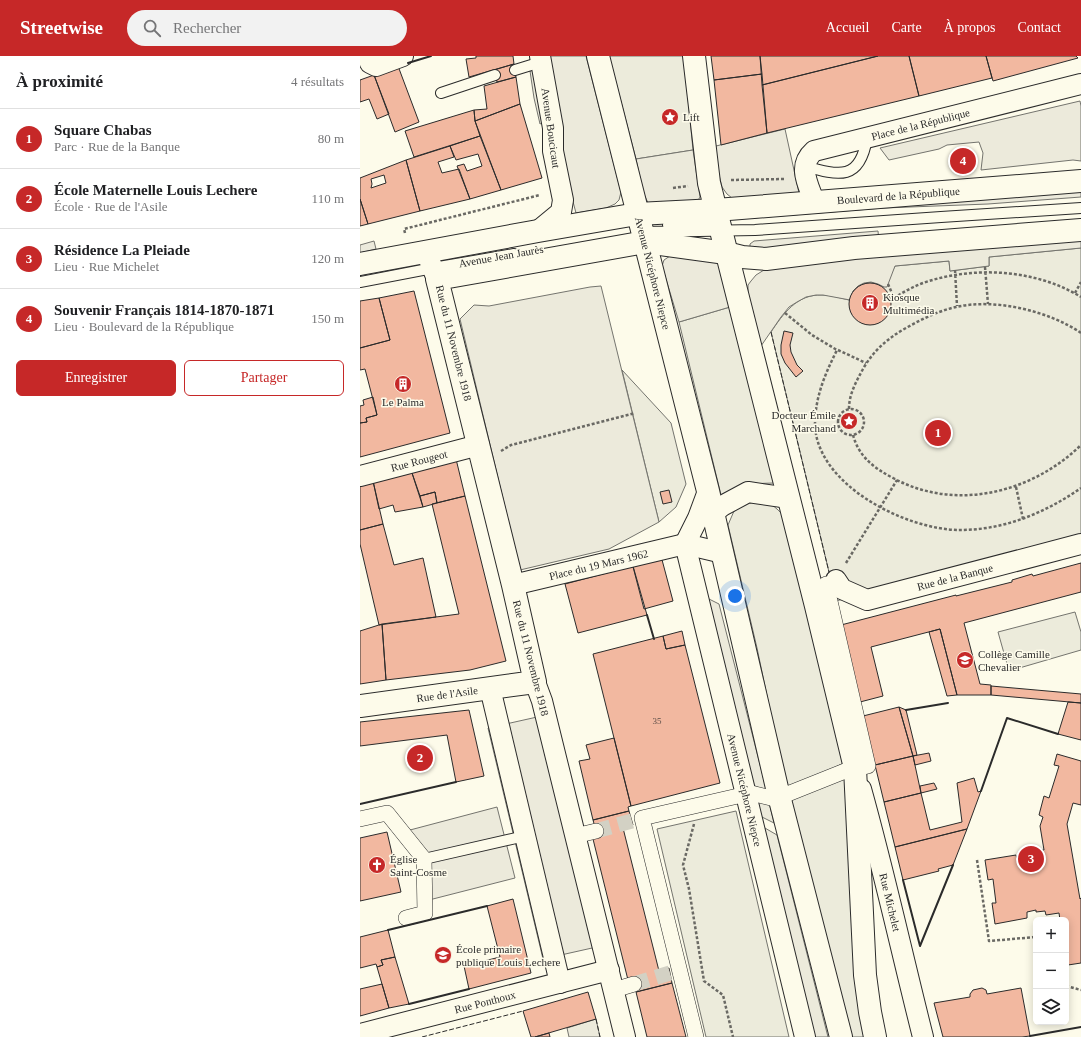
<!DOCTYPE html>
<html lang="fr">
<meta charset="utf-8">
<style>
body{margin:0;font-family:Georgia,serif;background:#f2f2f2;color:#202124}
.controls{position:absolute;right:12px;bottom:12px;display:grid;overflow:hidden;border-radius:6px;box-shadow:0 2px 10px #0003}
.controls button{width:36px;height:36px;display:grid;place-items:center;padding:0;border:0;border-bottom:1px solid #e0e0e0;background:#fff;color:#202124;font:20px sans-serif}
.you{position:absolute;left:375px;top:540px;width:14px;height:14px;margin:-10px;border:3px solid #fff;border-radius:50%;background:#1a73e8;box-shadow:0 0 0 6px #1a73e833}
.badge{display:grid;place-items:center;width:26px;height:26px;border-radius:50%;background:#c62828;color:#fff;font-size:13px;font-weight:700}
.pin{position:absolute;translate:-50% -50%;border:2px solid #fff;box-shadow:0 1px 4px #0006}
.list{margin:0;padding:0;list-style:none}
h2{display:flex;justify-content:space-between;align-items:center;height:52px;margin:0;padding:0 16px;font-size:17px}
h2 small{font-size:13px;font-weight:400;color:#757577}
.list li{display:grid;grid-template-columns:26px 1fr auto;gap:12px;align-items:center;box-sizing:border-box;height:60px;padding:0 16px;border-top:1px solid #e0e0e0}
.list b{display:block;font-size:15px;white-space:nowrap}
.list p{margin:0;font-size:13px;white-space:nowrap;color:#757577}
.list em{font-size:13px;font-style:normal;color:#757577}
.actions{display:flex;gap:8px;padding:12px 16px}
.actions a{flex:1;padding:9px 0;border:1px solid #c62828;border-radius:6px;text-align:center;font-size:14px;color:#c62828}
.actions .main{background:#c62828;color:#fff}
.icon{flex:none;width:22px;height:22px;fill:none;stroke:currentColor;stroke-width:2;stroke-linecap:round;stroke-linejoin:round}
.map{position:relative;flex:none;width:721px;height:981px;overflow:hidden}
header{display:flex;align-items:center;gap:24px;box-sizing:border-box;height:56px;padding:0 20px;background:#c62828;color:#fff}
header strong{font-size:19px}
nav{display:flex;gap:22px;margin-inline-start:auto;font-size:14px}
.search{width:280px;height:36px;background:#f2f2f2;display:flex;align-items:center;gap:10px;box-sizing:border-box;padding:0 14px;border-radius:22px;color:#757577;font-size:15px}
main{display:flex}
aside{flex:1;background:#fff}
.map>svg:first-child{display:block}
</style>
<header>
<strong>Streetwise</strong>
<div class="search"><svg class="icon" aria-label="search" viewBox="0 0 24 24"><circle cx="10" cy="10" r="6"/><path d="M15 15l6 6"/></svg>Rechercher</div>
<nav><a>Accueil</a><a>Carte</a><a>À propos</a><a>Contact</a></nav>
</header>
<main>
<aside>
<h2>À proximité<small>4 résultats</small></h2>
<ul class="list">
<li><span class="badge">1</span><div><b>Square Chabas</b><p>Parc · Rue de la Banque</p></div><em>80 m</em></li>
<li><span class="badge">2</span><div><b>École Maternelle Louis Lechere</b><p>École · Rue de l'Asile</p></div><em>110 m</em></li>
<li><span class="badge">3</span><div><b>Résidence La Pleiade</b><p>Lieu · Rue Michelet</p></div><em>120 m</em></li>
<li><span class="badge">4</span><div><b>Souvenir Français 1814-1870-1871</b><p>Lieu · Boulevard de la République</p></div><em>150 m</em></li>
</ul>
<div class="actions"><a class="main">Enregistrer</a><a>Partager</a></div>
</aside>
<div class="map">
<svg width="721" height="981" viewBox="0 0 721 981">
<rect width="100%" height="100%" fill="#fdfbea"/>
<path fill="#ecebdb" stroke="#74746e" d="M249 0H324L333 94 276 103Z
M721 192V479L476 545 411 276C423 258 437 238 462 239 471 239 480 242 489 244 495 227 509 223 524 231L535 210 589 205 590 215 629 210V201Z
M370 251 414 427 384 428 361 439 319 266Z
M262 314 311 367 326 428 316 451 299 466Z
M390 445C405 445 411 446 422 458L484 707 438 729 426 731 397 592 368 469 374 455Z
M715 556 721 576V594L649 615 638 576Z
M487 722 508 981H488L430 746 435 741Z
M376 755 429 981H346L297 773Z"/>
<path fill="#eceadb" stroke="#74746e" d="M188 0H226L261 136 259 144 255 148 246 152 216 157 199 93Z
M176 12 184 66 180 68 174 42 170 15Z
M720 45 721 50V105L713 104 621 114 623 97 619 86 587 89 579 93 529 104 520 92Z
M425 73 439 137 372 142 367 138 362 131 352 91Z
M333 94 340 141 337 146 290 151 283 136 276 103Z
M721 130V141L628 148 524 152 393 162Z
M518 175 519 186 427 193 390 191V188L394 185Z
M721 181V192L629 201V210L590 215 589 205 535 210 527 231H524L518 228 511 226 504 227 498 230 493 235 490 244 463 239H456L446 241 437 246 429 251 421 261 401 290 388 238V229L391 225 396 219 404 214 476 200Z
M14 185 16 193 0 197V189Z
M310 200 355 204 360 210 370 251 319 266 302 210 304 204Z
M241 230 299 466 249 493 160 514 100 263 114 249 129 250 230 231Z
M341 539 359 548 407 736 389 727Z
M195 657 250 888 183 903 128 672Z
M391 738 409 746 414 767 396 758Z
M137 751 155 822 69 844 50 774Z
M398 768 417 779 468 981H451Z
M236 963 240 981H209L207 972Z"/>
<path fill="#f2b8a0" stroke="#2b2b2b" fill-rule="evenodd" d="M116 0H153L154 8 109 21 106 3 116 2Z
M351 0H400L402 18 354 24Z
M400 0H518L402 29Z
M518 0H549L559 40 407 77 402 29Z
M549 0H626L632 22 559 40Z
M626 0H716L718 2 633 25Z
M154 8 156 21 137 26 134 14Z
M38 10 59 66 35 76 14 19Z
M402 18 407 77 361 89 354 24Z
M14 19 29 58 17 63 9 43 0 46V24Z
M156 21 160 48 115 65 114 54 127 53 124 30Z
M160 48 182 122 141 134 115 65Z
M114 54 115 65 120 80 54 101 45 75Z
M120 80 141 134 110 143 97 110 104 108 107 115 122 110 118 98 96 104 90 90Z
M90 90 94 101 78 106 82 117 99 113 110 143 60 155 46 104Z
M46 104 60 155 8 168 0 143V122ZM24 119 26 127 11 132 12 128 11 123Z
M0 143 8 168 0 170Z
M489 248a21 21 0 1 1 42 0a21 21 0 1 1-42 0Z
M54 235 90 377 0 401V367L7 366 6 362 17 359 5 313 0 314V292L30 284 19 242Z
M19 242 30 284 0 292V245Z
M424 275 433 277 430 289 431 296 437 309 443 315 436 321 425 307 421 298V289Z
M13 341 17 359 6 362 7 366 0 367V350L4 349 3 344Z
M96 403 105 440 77 447 75 436 60 440 51 414Z
M51 414 63 451 35 456 33 449 19 453 13 425Z
M13 425 23 468 0 474V428Z
M309 434 312 446 303 448 300 436Z
M75 436 77 447 63 451 60 440Z
M105 440 146 605 110 614 26 624 22 568 99 558 72 448Z
M23 468 34 509 63 502 76 561 19 569 0 488V474Z
M301 500 313 545 284 553 272 507Z
M721 507V536L604 567 620 628 631 629V639H597L580 573 511 591 523 640 500 646 481 569 596 539V540L652 526V524L672 518 673 520Z
M273 510 287 559 218 577 205 528Z
M22 568 26 624 0 628V575Z
M580 573 597 639 587 640 569 576Z
M322 575 325 589 306 593 303 580Z
M303 580 306 593 325 589 360 727 271 750 233 598Z
M631 630 721 638V647L631 639Z
M708 646 721 647V684L698 678Z
M539 651 546 654 557 699 553 700Z
M539 651 553 700 515 709 503 660Z
M109 654 124 720 96 726 87 679 0 690V666Z
M254 682 271 750 268 751 269 755 233 764 219 705 230 703 226 689Z
M569 697 571 705 555 709 553 700Z
M697 698 721 705V749L713 747 707 768 720 843 721 842V907L708 909 706 899V864H700L699 857 686 859 685 855 676 856V854L667 856V862L635 868 632 847H636L633 823 628 824 625 804 656 799 657 803 677 799 676 795 684 794 680 770 683 761 679 759 684 740 689 742 699 710 694 709Z
M553 700 561 737 524 746 515 709Z
M614 722 618 736 621 735 607 773 535 791 524 746 561 737 570 774 602 766 597 727Z
M574 727 577 733 561 737 560 730Z
M269 755 273 769 263 772 295 899 299 915 309 912 312 927 276 936 272 922 268 924 232 779 237 778 233 764Z
M607 773 593 809 578 813 579 815 543 824 535 791Z
M27 776 41 836 0 845V782Z
M153 843 171 917 109 933 104 910 140 901 127 850Z
M28 874 35 901 21 904 23 909 17 911 16 908 0 912V881Z
M35 901 49 948 29 952 17 911 23 909 21 904Z
M312 927 326 981H287L276 936Z
M22 928 29 952 0 960V933Z
M622 932 626 934 627 938 661 932 670 980 662 981H583L574 947 610 941V938L613 934Z
M228 936 236 963 175 981H171L163 955Z
M189 977 190 981H175Z"/>
<g fill="none" stroke-linecap="round" stroke-linejoin="round">
<path stroke="#d3d1c4" stroke-width="15" stroke-dasharray="15 8" stroke-linecap="butt" d="M236 775 272 765
M274 928 310 917"/>
<g stroke="#2b2b2b" stroke-width="12">
<path id="service" d="M155 14 181 6
M81 37 135 19
M444 110C480 120 500 125 507 82
M308 169 359 166
M282 176 395 174 581 161 721 152
M0 226 73 212 154 198
M64 803 165 780"/>
</g>
<g stroke="#2b2b2b" stroke-width="16">
<path id="pedestrian" d="M0 763 27 757 64 803 65 857 46 862
M215 780 236 775
M254 934 274 928
M336 981 282 762 391 737 411 742 420 741 485 715 508 710 466 528"/>
</g>
<g stroke="#2b2b2b" stroke-width="22">
<g id="minor">
<path d="M7 0 10 7 16 10 43 0"/>
<path id="s1" d="M454 145C448 128 437 110 454 95L721 28"/>
<path d="M178 175 201 156 203 144 193 95V72L180 0"/>
<path d="M66 196 77 223"/>
<path id="s2" d="M0 420 119 389"/>
<path id="s3" d="M348 435 338 462 325 488 445 981"/>
<path d="M353 457 362 450 388 436 429 442"/>
<path id="s4" d="M476 524 482 533 507 544 721 488"/>
<path id="s5" d="M153 529 325 488 363 497"/>
<path d="M175 626 182 645 265 981"/>
<path d="M130 632 200 927"/>
<path id="s6" d="M501 733C524 815 542 898 563 981"/>
<path id="s7" d="M0 978 249 914"/>
</g>
</g>
<g stroke="#2b2b2b" stroke-width="24">
<g id="tertiary">
<path d="M0 208 178 175 277 158 356 154"/>
<path id="s8" d="M0 650 175 626 153 529 77 223 285 186 366 197"/>
</g>
</g>
<g stroke="#2b2b2b" stroke-width="24">
<g id="secondary">
<path id="s9" d="M356 154 721 125"/>
<path d="M366 197 382 201 406 203 494 192 721 174"/>
</g>
</g>
<g stroke="#2b2b2b" stroke-width="24">
<g id="primary">
<path id="s10" d="M238 0 348 435 417 732 481 981"/>
<path d="M334 0 349 127 456 550 495 712 505 919 510 956 515 981"/>
</g>
</g>
<path stroke="#6a6964" stroke-width="2.5" stroke-dasharray="3 2" stroke-linecap="butt" d="M371 124 425 123
M313 132 328 130
M45 177 44 173 180 139
M625 211 628 248
M595 214 597 250
M528 228 534 242C545 235 556 229 569 225 618 210 677 214 721 241
M715 237 721 226
M425 257 452 279 477 294C465 318 455 341 455 369 457 429 546 474 600 474 644 474 685 457 721 432
M478 294 506 307
M489 353C489 338 496 326 503 313 513 295 528 282 546 272 562 263 578 255 596 251 635 242 689 255 721 277
M478 366a13 13 0 1 1 26 0a13 13 0 1 1-26 0Z
M493 379C499 401 514 412 533 422 595 456 672 437 721 389
M141 395 151 389 275 357
M656 431 663 463
M486 507 537 424
M334 768 323 809 329 833 344 925 363 939 373 981
M617 804 629 885 676 881
M706 930 721 934"/>
<use href="#service" stroke="#fdfbea" stroke-width="10"/>
<use href="#pedestrian" stroke="#fdfbea" stroke-width="15"/>
<use href="#minor" stroke="#fdfbea" stroke-width="20"/>
<use href="#tertiary" stroke="#fdfbea" stroke-width="22"/>
<use href="#secondary" stroke="#fdfbea" stroke-width="22"/>
<use href="#primary" stroke="#fdfbea" stroke-width="22"/>
<path stroke="#2b2b2b" stroke-width="1" stroke-dasharray="5 2" stroke-linecap="butt" d="M411 276 469 516
M236 963 240 981
M62 981 163 955"/>
<path stroke="#2b2b2b" stroke-width="2" d="M48 7 71 0
M287 559 294 583
M546 654 588 647
M621 735 647 662 698 678
M0 748 96 726
M543 824 560 890 593 809
M28 874 127 850
M49 948 109 933
M670 980 721 971"/>
</g>
<defs>
<g id="sight-disc" transform="scale(0.9)"><circle r="9.5" fill="#c62828" stroke="#fdfbea"/><path d="M0-6L1.8-2.2L6-1.7L2.9 1.2L3.7 5.4L0 3.3L-3.7 5.4L-2.9 1.2L-6-1.7L-1.8-2.2Z" fill="#fff"/></g>
<g id="building-disc" transform="scale(0.9)"><circle r="9.5" fill="#c62828" stroke="#fdfbea"/><path d="M-4-6H4V6H1V3H-1V6H-4ZM-2.5-4.3h1.7v1.8h-1.7ZM.8-4.3h1.7v1.8H.8ZM-2.5-1h1.7V.8h-1.7ZM.8-1h1.7V.8H.8Z" fill="#fff"/></g>
<g id="school-disc" transform="scale(0.9)"><circle r="9.5" fill="#c62828" stroke="#fdfbea"/><path d="M0-5L7-2L0 1L-7-2ZM-4 1L0 2.5L4 1V4Q0 6-4 4Z" fill="#fff"/></g>
<g id="church-disc" transform="scale(0.9)"><circle r="9.5" fill="#c62828" stroke="#fdfbea"/><path d="M-1.2-6h2.4v3.5h3.3v2.4h-3.3V6h-2.4V-.1h-3.3v-2.4h3.3Z" fill="#fff"/></g>
</defs>
<g fill-rule="evenodd">
<use href="#sight-disc" x="310" y="61"/>
<use href="#building-disc" x="510" y="247"/>
<use href="#building-disc" x="43" y="328"/>
<use href="#sight-disc" x="489" y="365"/>
<use href="#school-disc" x="605" y="604"/>
<use href="#church-disc" x="17" y="809"/>
<use href="#school-disc" x="83" y="899"/>
</g>
<g text-anchor="middle" dominant-baseline="central" stroke-width="3" stroke-linejoin="round" paint-order="stroke">
<g font-size="9" fill="#5d4e48">
<text x="297" y="665">35</text>
</g>
<g font-size="11" fill="#2b2b2b" stroke="#fdfbea" text-anchor="start">
<text x="323" y="61">Lift</text>
<text x="523" y="241">Kiosque<tspan x="523" dy="13">Multimédia</tspan></text>
<text x="43" y="346" text-anchor="middle">Le Palma</text>
<text x="476" y="359" text-anchor="end">Docteur Émile<tspan x="476" dy="13">Marchand</tspan></text>
<text x="618" y="598">Collège Camille<tspan x="618" dy="13">Chevalier</tspan></text>
<text x="30" y="803">Église<tspan x="30" dy="13">Saint-Cosme</tspan></text>
<text x="96" y="893">École primaire<tspan x="96" dy="13">publique Louis Lechere</tspan></text>
</g>
<g font-size="11" fill="#2b2b2b" stroke="#fdfbea">
<text stroke="none"><textPath href="#s1" startOffset="164">Place de la République</textPath></text>
<text transform="translate(191 72) rotate(82)">Avenue Boucicaut</text>
<text stroke="none"><textPath href="#s9" startOffset="183">Boulevard de la République</textPath></text>
<text transform="translate(141 200) rotate(-10)">Avenue Jean Jaurès</text>
<text stroke="none"><textPath href="#s10" startOffset="224">Avenue Nicéphore Niepce</textPath></text>
<text transform="translate(94 287) rotate(76)">Rue du 11 Novembre 1918</text>
<text stroke="none"><textPath href="#s2" startOffset="61">Rue Rougeot</textPath></text>
<text stroke="none"><textPath href="#s5" startOffset="88">Place du 19 Mars 1962</textPath></text>
<text stroke="none"><textPath href="#s4" startOffset="129">Rue de la Banque</textPath></text>
<text transform="translate(171 602) rotate(76)">Rue du 11 Novembre 1918</text>
<text stroke="none"><textPath href="#s8" startOffset="88">Rue de l'Asile</textPath></text>
<text stroke="none"><textPath href="#s3" startOffset="311">Avenue Nicéphore Niepce</textPath></text>
<text stroke="none"><textPath href="#s6" startOffset="117">Rue Michelet</textPath></text>
<text stroke="none"><textPath href="#s7" startOffset="129">Rue Ponthoux</textPath></text>
</g>
</g>
</svg>
<div class="controls">
<button>+</button>
<button>−</button>
<button><svg class="icon" aria-label="layers" viewBox="0 0 24 24"><path d="M12 4l9 5-9 5-9-5zM3 14l9 5 9-5"/></svg></button>
</div>
<div class="you"></div>
<div class="pin badge" style="left:578px;top:377px">1</div>
<div class="pin badge" style="left:60px;top:702px">2</div>
<div class="pin badge" style="left:671px;top:803px">3</div>
<div class="pin badge" style="left:603px;top:105px">4</div>
</div>
</main>
